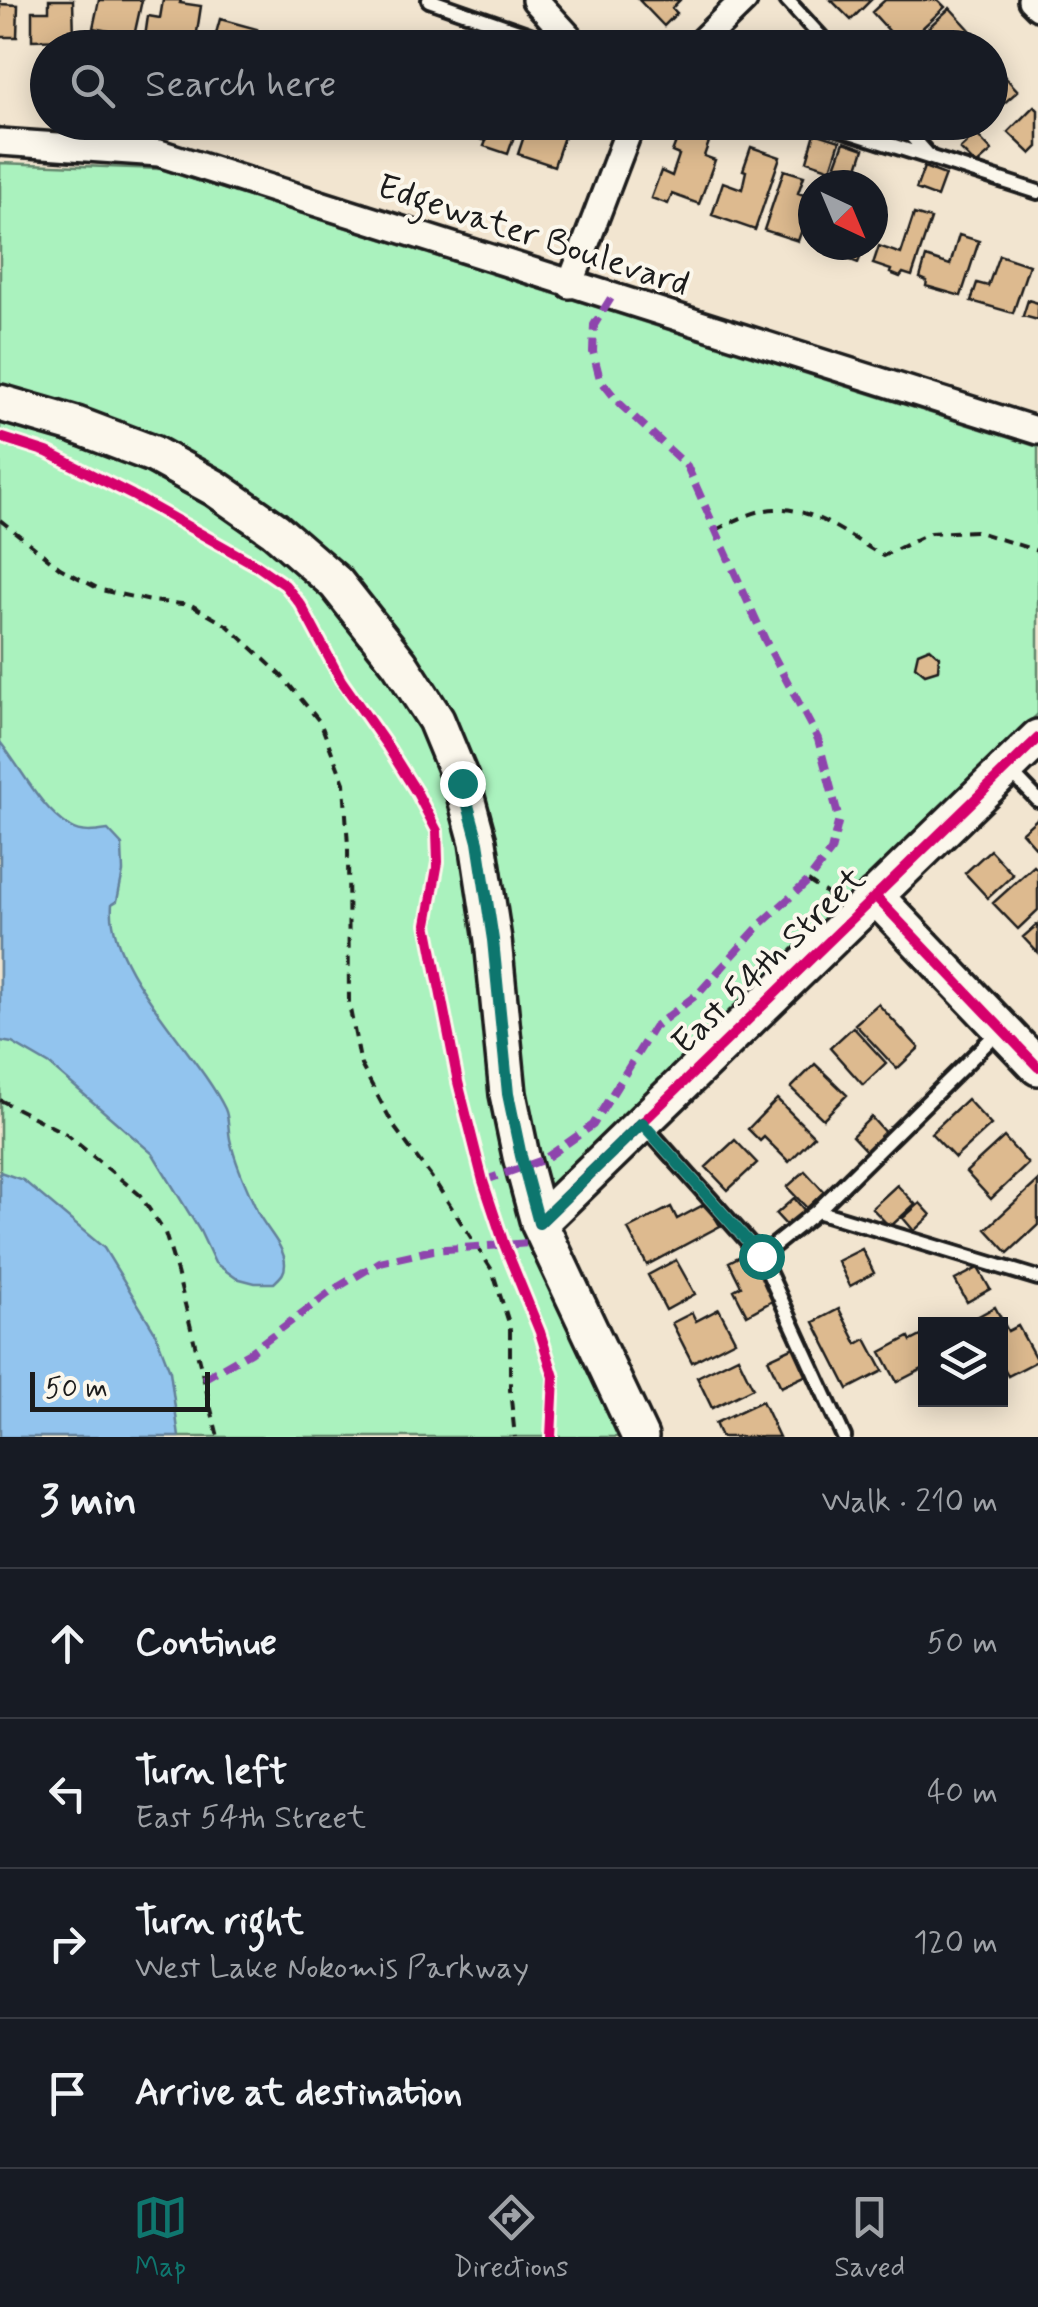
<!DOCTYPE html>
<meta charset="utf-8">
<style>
body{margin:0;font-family:Mynerve,sans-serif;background:#20242c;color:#f1f3f6}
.controls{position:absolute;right:30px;bottom:30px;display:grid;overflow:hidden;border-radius:0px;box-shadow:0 5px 25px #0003}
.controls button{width:90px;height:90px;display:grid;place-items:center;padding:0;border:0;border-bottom:2px solid #363941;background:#171b24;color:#f1f3f6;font:50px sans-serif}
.compass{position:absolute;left:798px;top:170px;width:90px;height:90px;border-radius:50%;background:#171b24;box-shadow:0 5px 25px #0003;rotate:136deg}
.scale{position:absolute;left:30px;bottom:25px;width:180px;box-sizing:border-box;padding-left:10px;border:5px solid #1c1c1c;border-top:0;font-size:28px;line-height:35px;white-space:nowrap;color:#1c1c1c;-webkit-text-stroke:8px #fbf7ec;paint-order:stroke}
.stop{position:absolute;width:30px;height:30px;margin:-22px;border:8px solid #0f766e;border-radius:50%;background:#fff}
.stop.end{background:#0f766e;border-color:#fff;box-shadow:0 2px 10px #0008}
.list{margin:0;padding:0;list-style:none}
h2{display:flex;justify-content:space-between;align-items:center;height:130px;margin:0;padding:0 40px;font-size:42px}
h2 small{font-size:32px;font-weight:400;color:#9ea1a6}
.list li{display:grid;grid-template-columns:65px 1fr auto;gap:30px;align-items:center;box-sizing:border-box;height:150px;padding:0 40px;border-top:2px solid #363941}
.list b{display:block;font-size:38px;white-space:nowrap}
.list p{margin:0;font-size:32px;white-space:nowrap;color:#9ea1a6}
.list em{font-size:32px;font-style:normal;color:#9ea1a6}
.icon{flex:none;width:55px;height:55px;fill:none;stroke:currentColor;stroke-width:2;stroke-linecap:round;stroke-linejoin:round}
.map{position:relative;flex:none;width:1038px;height:1437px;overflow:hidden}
.search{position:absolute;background:#171b24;box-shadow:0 5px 25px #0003;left:30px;right:30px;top:30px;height:110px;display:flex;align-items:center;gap:25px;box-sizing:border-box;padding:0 35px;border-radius:55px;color:#9ea1a6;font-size:38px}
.sheet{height:730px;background:#171b24}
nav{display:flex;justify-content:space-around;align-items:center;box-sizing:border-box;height:140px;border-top:2px solid #363941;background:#171b24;font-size:28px;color:#9ea1a6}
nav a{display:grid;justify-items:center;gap:5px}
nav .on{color:#0f766e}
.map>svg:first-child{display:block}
</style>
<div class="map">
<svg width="1038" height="1437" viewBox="0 0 1038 1437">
<rect width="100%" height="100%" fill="#f2e5d0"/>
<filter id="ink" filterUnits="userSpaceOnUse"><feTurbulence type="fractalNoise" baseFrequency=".01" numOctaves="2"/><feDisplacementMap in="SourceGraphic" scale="20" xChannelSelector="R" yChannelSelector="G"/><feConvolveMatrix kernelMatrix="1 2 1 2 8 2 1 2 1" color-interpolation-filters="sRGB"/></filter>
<g filter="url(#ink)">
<path fill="#aaf2be" stroke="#63876d" stroke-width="2.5" d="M0 163 160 169 1038 447V714L524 1211 625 1437H0Z"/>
<path fill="#92c4ee" stroke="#63819a" stroke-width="2.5" d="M0 742C22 769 39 807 70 827 81 834 95 832 108 830L122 845 123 872 117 901 112 904C106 969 197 1051 225 1109 229 1118 228 1129 230 1139 235 1163 247 1188 257 1211 264 1227 285 1246 285 1264 285 1274 280 1277 274 1283H255L236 1278 215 1263 200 1231 153 1154 50 1065 12 1043 0 1041Z
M0 1172 23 1180 104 1248 155 1332 170 1371 179 1437H0Z"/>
<path fill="#ddba8f" stroke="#1c1c1c" stroke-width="2.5" d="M0 0V4L18 5 17 37H0Z
M49 0H73L74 39 32 40V11H49Z
M99 0H142L132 45 112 41 114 32 93 28Z
M163 0H181L180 3 201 6 195 45 145 37 148 16 160 18Z
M639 0H680L672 8 677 13 664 26Z
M831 0H871L851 20Z
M885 0H938L945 7 903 46 872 12Z
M950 8 983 44 980 48H913L910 44Z
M220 19 257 29 251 48H212Z
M470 25 495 33 490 48H473L464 44Z
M276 32 312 45 311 48H270Z
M990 61 1018 91 993 113 990 111Z
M1034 106 1038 110V147L1031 154 1008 132Z
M477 122H519L508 154 484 146 486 141 473 137Z
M546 122H569L554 166 518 154 528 124 544 129Z
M860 122H885L876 135 859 124Z
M680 131 709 142 704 156 715 160 699 204 672 194 668 204 651 198 661 171 672 176 679 155 672 152Z
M815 133 840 141 831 169 807 161Z
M976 134 992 151 976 165 960 149Z
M844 142 864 149 857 171 836 164Z
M751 147 780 157 755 230 712 215 723 182 742 189 746 171 743 170Z
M924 167 945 175 937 197 916 189Z
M784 170 804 176 798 193 813 198 798 241 764 230Z
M914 214 931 219 912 276 903 273 900 277 890 273 891 270 873 264 879 246 901 254Z
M959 235 979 241 961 296 926 286 927 281 920 278 926 257 950 265Z
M823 245H865L858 263 825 250 826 246Z
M999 255 1029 265 1013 313 971 301 977 283 988 286Z
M1028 300 1038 303V320L1023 316Z
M930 648 939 656 938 670 925 674 915 666 918 653Z
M1038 818V850L1022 832Z
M990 850 1013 875 988 898 965 873Z
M1034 866 1038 870V910L1018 929 993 903Z
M1038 924V953L1023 937Z
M878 1004 919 1048 897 1069 855 1024Z
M853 1027 886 1063 863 1085 830 1048Z
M815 1064 847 1095 823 1119 791 1088Z
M777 1099 814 1136 789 1162 764 1137 760 1141 748 1129Z
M967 1099 991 1125 955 1158 931 1133Z
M871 1117 887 1135 868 1153 852 1136Z
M1004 1137 1028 1164 991 1199 966 1172Z
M735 1140 757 1163 728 1190 706 1167Z
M805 1171 824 1192 807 1208 787 1187Z
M1038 1181V1225L1008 1253 986 1229Z
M897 1185 915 1204 890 1227 872 1208Z
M794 1198 805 1211 788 1227 776 1214Z
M707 1203 720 1226 647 1265 628 1229 671 1207 677 1219Z
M920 1203 931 1215 914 1231 903 1218Z
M862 1249 874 1273 850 1286 838 1261Z
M750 1251 776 1299 747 1315 734 1290 741 1286 729 1262Z
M676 1260 695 1294 666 1310 648 1275Z
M978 1268 990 1289 967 1302 955 1280Z
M995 1307 1008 1331 1018 1326 1037 1361 1008 1376 1000 1362V1324H981L977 1317Z
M719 1309 735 1340 692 1362 672 1323 692 1313 696 1321Z
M839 1309 857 1344 866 1339 883 1371 848 1389 814 1322Z
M923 1335 926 1340V1367L897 1382 881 1352 909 1337 911 1341Z
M794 1347 807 1375 781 1387 768 1359Z
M738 1357 753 1388 712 1408 697 1377Z
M762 1401 779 1437H721L715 1423Z"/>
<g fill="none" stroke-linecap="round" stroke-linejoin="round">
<g stroke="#1c1c1c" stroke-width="20">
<path id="lane" d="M429 0 567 48
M787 0 831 48
M819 122 1038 192
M899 122 931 158
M1009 770 1038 800
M642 1123 761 1256 844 1437
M817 1211 1038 1278
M761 1256 817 1211 999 1031"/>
</g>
<g stroke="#1c1c1c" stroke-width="32">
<path id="street" d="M535 0 579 48
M1031 0 1038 7
M695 48 744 0
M0 142 159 153 1038 431
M570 285 632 122"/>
</g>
<g stroke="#1c1c1c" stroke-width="42">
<path id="secondary" d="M0 403 76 425 153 454 215 488 275 530 336 583 400 664 436 720 462 783 478 842 493 940 508 1094 521 1156 539 1223 640 1437
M875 896 1038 1067
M539 1223 1038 738"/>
</g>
<path stroke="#1c1c1c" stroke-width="4" stroke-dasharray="10 8" stroke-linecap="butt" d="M0 520 60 568 101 590 151 601 191 605 228 626 281 675 320 722 344 783 348 846 349 1004 361 1065 395 1128 435 1182 492 1270 510 1326V1390L515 1437
M716 530C734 521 754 510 775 509 814 507 851 538 883 556L930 533 975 531 1038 551
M808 881 826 893 829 899
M0 1100 66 1134 140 1195 165 1233 177 1272 218 1437"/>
<use href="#lane" stroke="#fbf7ec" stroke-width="12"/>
<use href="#street" stroke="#fbf7ec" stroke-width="25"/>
<use href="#secondary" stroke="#fbf7ec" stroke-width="35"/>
<path stroke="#8e44ad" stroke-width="8" stroke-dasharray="15 8" stroke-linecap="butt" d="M483 1181 543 1160 593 1125 654 1027 699 993 761 924 808 881 831 851 839 819 818 739 765 640 687 466 620 404 600 379 593 352 594 325 611 298
M203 1379 250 1352 333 1290 380 1262 433 1250 531 1243"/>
<g stroke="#fbf7ec" stroke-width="16">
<path id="cycleway" d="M0 437 47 452 132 495 256 565 285 585 301 605 341 680 388 747 417 793 437 831 438 862 427 924 458 1082 483 1181 504 1244 540 1332 554 1377 551 1437
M875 896 1038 1067
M539 1223 1038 738"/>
</g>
<use href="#cycleway" stroke="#d6006c" stroke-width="10"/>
</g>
</g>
<g fill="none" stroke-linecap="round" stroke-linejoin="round" filter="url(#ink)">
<path stroke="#0f766e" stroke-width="12" d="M462 783 478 842 493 940 508 1094 521 1156 539 1223 642 1123 761 1256"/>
</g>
<g text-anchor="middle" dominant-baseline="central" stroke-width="8" stroke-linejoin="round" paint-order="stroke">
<g font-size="35" fill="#1c1c1c" stroke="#fbf7ec">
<text transform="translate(533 236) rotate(18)">Edgewater Boulevard</text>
<text transform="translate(769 961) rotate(-44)">East 54th Street</text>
</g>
</g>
</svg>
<div class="controls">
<button><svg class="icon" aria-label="layers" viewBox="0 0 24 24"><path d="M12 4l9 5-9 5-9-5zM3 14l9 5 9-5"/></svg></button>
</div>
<svg class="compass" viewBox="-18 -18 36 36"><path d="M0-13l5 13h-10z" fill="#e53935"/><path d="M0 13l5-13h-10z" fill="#9ea1a6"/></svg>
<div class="scale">50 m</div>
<div class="stop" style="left:761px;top:1256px"></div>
<div class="stop end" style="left:462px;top:783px"></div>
<div class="search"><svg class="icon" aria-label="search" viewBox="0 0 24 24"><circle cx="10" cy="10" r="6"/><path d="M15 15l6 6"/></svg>Search here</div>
</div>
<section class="sheet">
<h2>3 min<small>Walk · 210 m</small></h2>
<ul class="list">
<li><svg class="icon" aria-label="ahead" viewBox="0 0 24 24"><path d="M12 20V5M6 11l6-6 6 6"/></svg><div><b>Continue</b></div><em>50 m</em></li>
<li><svg class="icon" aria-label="left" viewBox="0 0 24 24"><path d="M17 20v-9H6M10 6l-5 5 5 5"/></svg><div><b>Turn left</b><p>East 54th Street</p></div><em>40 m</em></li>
<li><svg class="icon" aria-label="right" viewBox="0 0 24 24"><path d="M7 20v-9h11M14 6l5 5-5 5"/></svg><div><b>Turn right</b><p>West Lake Nokomis Parkway</p></div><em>120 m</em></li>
<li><svg class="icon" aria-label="arrive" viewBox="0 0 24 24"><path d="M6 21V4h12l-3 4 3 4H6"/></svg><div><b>Arrive at destination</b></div></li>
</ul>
</section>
<nav>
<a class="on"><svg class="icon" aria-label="map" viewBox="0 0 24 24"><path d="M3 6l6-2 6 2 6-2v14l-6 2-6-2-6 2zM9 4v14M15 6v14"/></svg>Map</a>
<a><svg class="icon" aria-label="directions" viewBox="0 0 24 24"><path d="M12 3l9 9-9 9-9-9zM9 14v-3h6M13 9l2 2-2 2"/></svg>Directions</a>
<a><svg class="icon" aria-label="saved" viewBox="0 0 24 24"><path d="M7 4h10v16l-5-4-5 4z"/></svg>Saved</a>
</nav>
